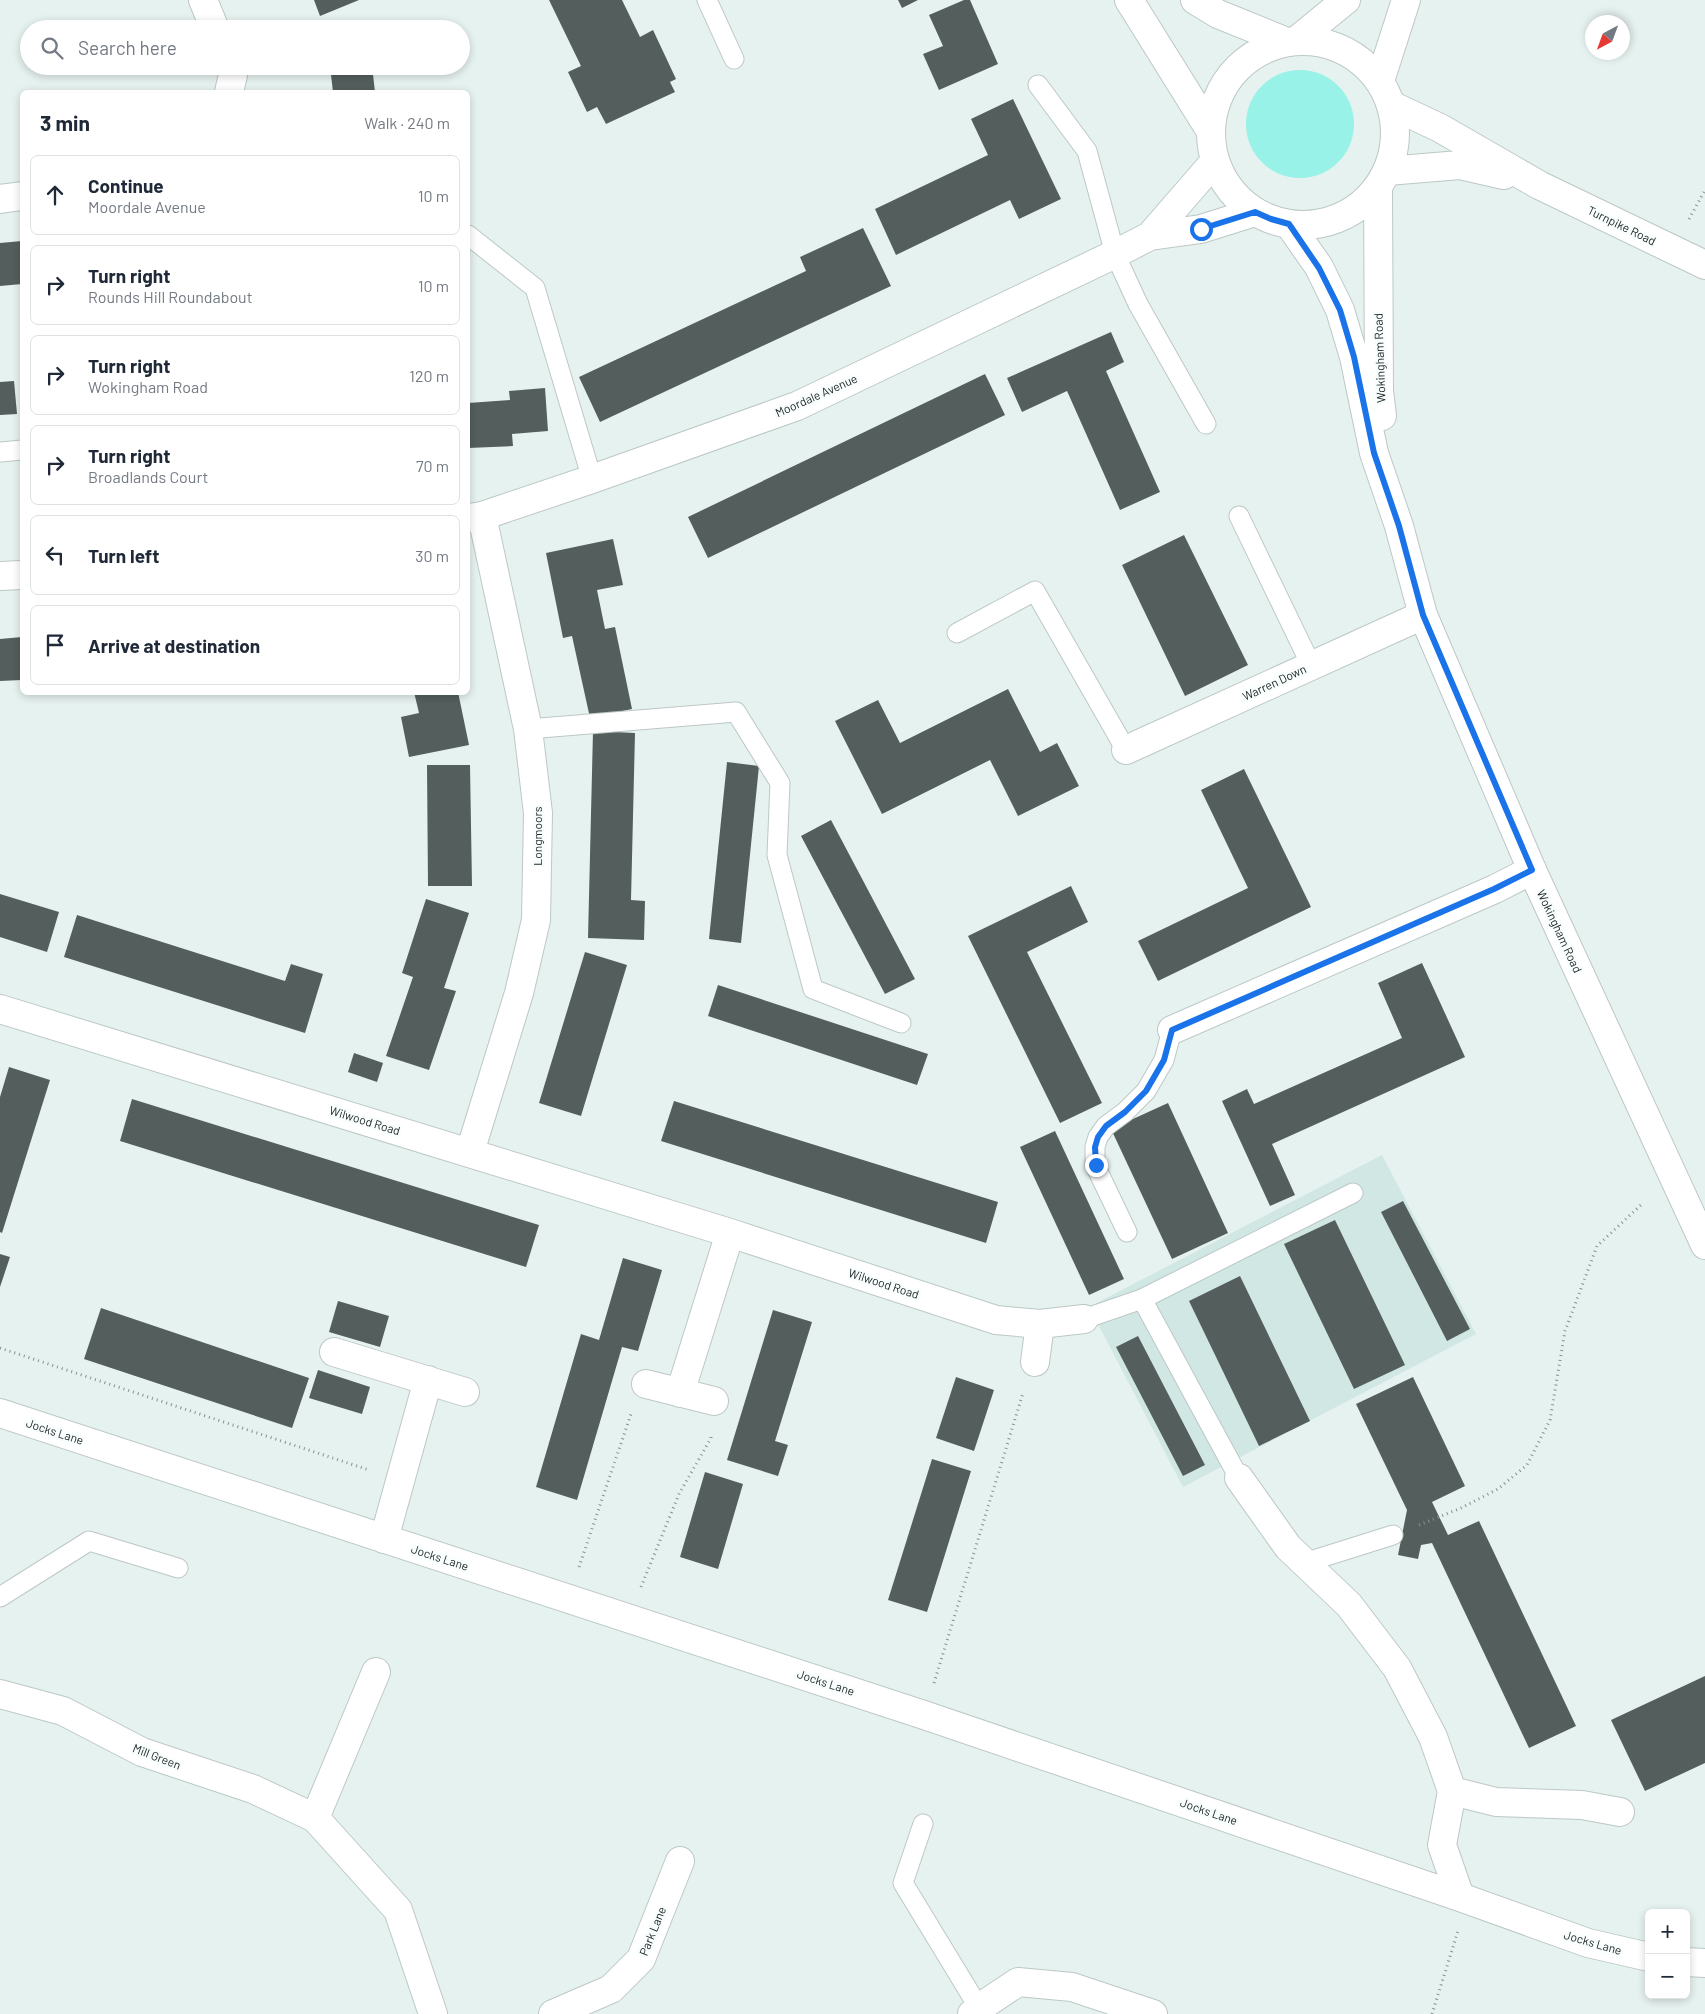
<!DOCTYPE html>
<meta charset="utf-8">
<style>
body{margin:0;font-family:Barlow,sans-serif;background:#f2f2f3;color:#1f2937}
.controls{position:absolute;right:15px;bottom:15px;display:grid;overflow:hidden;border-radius:8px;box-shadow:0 2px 8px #0003}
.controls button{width:45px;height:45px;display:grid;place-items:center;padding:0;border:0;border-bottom:1px solid #e0e1e3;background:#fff;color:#1f2937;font:25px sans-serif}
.compass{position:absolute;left:1585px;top:15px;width:45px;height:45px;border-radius:50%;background:#fff;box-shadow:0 2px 8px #0003;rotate:221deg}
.stop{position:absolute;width:15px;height:15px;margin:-11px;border:4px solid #1a73e8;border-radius:50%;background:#fff}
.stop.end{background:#1a73e8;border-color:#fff;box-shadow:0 1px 5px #0008}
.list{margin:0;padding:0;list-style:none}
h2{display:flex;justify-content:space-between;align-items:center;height:65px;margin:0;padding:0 20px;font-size:21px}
h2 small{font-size:16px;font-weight:400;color:#747a83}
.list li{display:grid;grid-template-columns:32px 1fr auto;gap:15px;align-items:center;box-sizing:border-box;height:80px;margin:0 10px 10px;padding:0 10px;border:1px solid #e0e1e3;border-radius:8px}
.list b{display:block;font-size:19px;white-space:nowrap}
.list p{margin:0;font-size:16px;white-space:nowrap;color:#747a83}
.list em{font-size:16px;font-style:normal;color:#747a83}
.icon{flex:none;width:28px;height:28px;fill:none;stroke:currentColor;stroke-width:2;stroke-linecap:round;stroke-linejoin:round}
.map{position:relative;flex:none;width:1705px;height:2014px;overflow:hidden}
.search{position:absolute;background:#fff;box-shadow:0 2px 8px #0003;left:20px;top:20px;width:450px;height:55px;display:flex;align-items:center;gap:12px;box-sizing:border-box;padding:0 18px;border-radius:28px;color:#747a83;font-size:19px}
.panel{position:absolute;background:#fff;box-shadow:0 2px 8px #0003;left:20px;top:90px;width:450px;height:605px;border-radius:8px}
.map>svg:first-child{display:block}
</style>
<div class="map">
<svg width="1705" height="2014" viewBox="0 0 1705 2014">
<rect width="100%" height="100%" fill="#e6f2f0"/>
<path fill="#d1e7e4" d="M1382 1155 1476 1334 1183 1487 1089 1307Z"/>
<path fill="#99f2e7" d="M1246 124a54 54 0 1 1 108 0a54 54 0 1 1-108 0Z"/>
<path fill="#545f5d" d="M314 0H359L320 16Z
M549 0H622L640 37 653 30 676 79 670 82 675 92 606 124 597 107 587 112 568 72 581 66Z
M898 0H918L902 8Z
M964 0H970L998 64 939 90 923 54 943 46 929 15Z
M330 66H372L375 92H333Z
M1013 99 1061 199 1019 219 1010 200 896 255 875 209 988 155 971 119Z
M863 228 891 286 600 422 579 377 806 271 800 257Z
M22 241V284L0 286V243Z
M1111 332 1124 362 1106 371 1160 492 1120 510 1067 391 1022 412 1007 378Z
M985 374 1005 415 708 558 688 517Z
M14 381 17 414 0 415V382Z
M545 388 548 431 512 434 513 446 468 448V403L510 400 509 391Z
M1184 535 1248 665 1185 696 1122 565Z
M613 539 623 585 597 590 605 629 615 627 632 709 590 718 572 636 563 638 546 553Z
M22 637V680L0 681V639Z
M1008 689 1040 752 1057 743 1079 786 1018 816 990 760 882 814 835 721 878 700 900 743Z
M414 692H458L469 745 409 757 401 717 419 713Z
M593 731 635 733 631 900 645 901 644 940 588 938Z
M727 762 759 766 741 943 709 939Z
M427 765H470L472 886H428Z
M1244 769 1311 907 1158 981 1138 941 1248 888 1201 790Z
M831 820 915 979 885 994 801 836Z
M1071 886 1088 922 1027 952 1102 1103 1060 1123 968 936Z
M0 894 59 912 47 952 0 937Z
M426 899 469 913 444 988 456 991 429 1070 386 1056 413 977 402 973Z
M77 915 285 981 291 964 323 974 305 1033 64 957Z
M585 952 627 965 581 1116 539 1103Z
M1422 963 1465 1057 1272 1144 1295 1195 1270 1206 1222 1101 1247 1089 1254 1104 1402 1038 1378 983Z
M718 985 928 1054 917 1085 708 1016Z
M354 1053 383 1063 377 1082 348 1072Z
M9 1067 50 1080 2 1233 0 1232V1097Z
M132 1099 539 1225 526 1267 120 1141Z
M674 1101 998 1202 986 1243 661 1141Z
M1168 1103 1228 1233 1172 1259 1111 1129Z
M1055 1131 1124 1279 1089 1295 1020 1147Z
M1403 1201 1470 1329 1447 1341 1381 1212Z
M1335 1220 1405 1365 1354 1389 1284 1244Z
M0 1254 10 1257 0 1287Z
M623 1258 662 1270 638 1351 622 1347 577 1500 536 1487 581 1334 599 1340Z
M1240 1276 1310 1421 1259 1446 1189 1301Z
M338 1301 389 1316 380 1347 329 1332Z
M101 1308 309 1378 292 1428 84 1359Z
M773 1310 812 1322 775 1441 788 1445 778 1476 727 1460Z
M1138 1336 1205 1465 1183 1476 1116 1347Z
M318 1370 370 1387 362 1414 309 1398Z
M956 1377 994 1390 974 1451 936 1438Z
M1413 1377 1465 1486 1432 1502 1448 1535 1479 1521 1576 1726 1529 1748 1432 1543 1421 1545 1418 1559 1398 1555 1407 1510 1356 1404Z
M932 1459 971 1471 927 1612 888 1600Z
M705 1472 743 1484 718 1569 680 1557Z
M1705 1676V1763L1645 1791 1611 1720Z"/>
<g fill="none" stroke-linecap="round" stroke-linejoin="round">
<g stroke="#bcc8c6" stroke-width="21">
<path id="service" d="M707 0 734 59
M1038 85 1087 151 1115 254 1138 304 1206 424
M468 235 535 288 592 479
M0 452 22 450
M1239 516 1311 665
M957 633 1035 591 1126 750
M528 729 736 712 780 783 777 855 813 989 901 1023
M1127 1232 1095 1165V1147L1098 1137 1106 1126 1125 1112 1146 1091 1164 1060 1172 1030
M1142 1299 1239 1478
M1084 1319 1142 1299 1353 1193
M1304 1563 1393 1535
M0 1597 89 1541 178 1568
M923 1824 903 1883 979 2008"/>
</g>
<g stroke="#bcc8c6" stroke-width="30">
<path id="minor" d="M203 0 215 29
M229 92 233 75 230 66
M0 199 22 196
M1126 750 1423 615
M0 1009 730 1233 996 1320 1040 1324 1084 1319
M1172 1030 1495 889 1532 870
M470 1152 519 993 536 920 538 813 528 729 482 516
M334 1352 465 1392
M1035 1362 1040 1324
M646 1384 714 1401
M680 1393 730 1233
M0 1413 924 1715 1460 1897 1588 1943 1649 1957
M1239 1478 1288 1547 1349 1605 1397 1668 1433 1737 1452 1791 1442 1845 1460 1897
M384 1539 428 1380
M0 1694 63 1711 142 1752 253 1789 315 1818 398 1910 433 2014
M1452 1791 1496 1802 1582 1805 1620 1812
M315 1818 376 1672
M1686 1962 1705 1963
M553 2014 611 1989 641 1959 680 1861
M972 2014 979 2008 1018 1982 1072 1987 1153 2014"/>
</g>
<g stroke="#bcc8c6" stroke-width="30">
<path id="tertiary" d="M1297 40 1346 0
M1380 81 1406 0
M1391 105 1440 128 1539 185 1705 265
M1387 171 1460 165 1504 175
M1150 236 1215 161
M468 518 482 516 592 479 797 406 1115 254 1150 236 1201 229 1255 212
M0 576 22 575"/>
</g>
<g stroke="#bcc8c6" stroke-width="30">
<path id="secondary" d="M1129 0 1210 130
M1195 0 1218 14 1287 42
M1211 133a92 92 0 1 1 184 0a92 92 0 1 1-184 0Z
M1378 188 1379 391 1382 416
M1289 224 1319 267 1340 310 1354 357 1374 453 1399 526 1423 615 1532 870 1705 1245"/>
</g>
<path stroke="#899190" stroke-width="3" stroke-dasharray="1 4" stroke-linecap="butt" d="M1689 219 1704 192
M0 1348 369 1470
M1419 1525 1461 1508 1498 1489 1527 1465 1550 1420 1565 1331 1597 1246 1641 1205
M579 1567 631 1414
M641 1587 679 1494 711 1438V1434
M934 1683 1023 1393
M1432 2014 1458 1931"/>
<use href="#service" stroke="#fff" stroke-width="19"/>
<use href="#minor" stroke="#fff" stroke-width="28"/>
<use href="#tertiary" stroke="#fff" stroke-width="28"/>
<use href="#secondary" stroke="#fff" stroke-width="28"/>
</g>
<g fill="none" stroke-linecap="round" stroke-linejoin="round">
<path stroke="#1a73e8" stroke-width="6" d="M1096 1165 1095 1147 1098 1137 1106 1126 1125 1112 1146 1091 1164 1060 1172 1030 1494 889 1532 870 1423 615 1399 526 1374 453 1354 357 1340 310 1319 268 1289 224 1271 219 1255 212 1201 229"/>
</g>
<g text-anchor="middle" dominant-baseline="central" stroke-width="5" stroke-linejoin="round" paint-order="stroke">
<g font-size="12" fill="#252929" stroke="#f7fefd">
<text transform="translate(1622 225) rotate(26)">Turnpike Road</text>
<text transform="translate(1379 358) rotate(-92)">Wokingham Road</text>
<text transform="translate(816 395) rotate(-24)">Moordale Avenue</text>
<text transform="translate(1274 682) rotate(-25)">Warren Down</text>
<text transform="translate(537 836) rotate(-90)">Longmoors</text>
<text transform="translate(1560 931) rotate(65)">Wokingham Road</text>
<text transform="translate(365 1120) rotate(17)">Wilwood Road</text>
<text transform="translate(884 1283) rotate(18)">Wilwood Road</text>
<text transform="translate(55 1431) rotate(18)">Jocks Lane</text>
<text transform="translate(440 1557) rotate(18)">Jocks Lane</text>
<text transform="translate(826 1682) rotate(18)">Jocks Lane</text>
<text transform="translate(157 1756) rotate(21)">Mill Green</text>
<text transform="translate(1209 1811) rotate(19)">Jocks Lane</text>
<text transform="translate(652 1931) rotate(-68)">Park Lane</text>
<text transform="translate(1593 1942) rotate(16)">Jocks Lane</text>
</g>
</g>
</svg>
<div class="controls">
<button>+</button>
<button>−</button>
</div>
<svg class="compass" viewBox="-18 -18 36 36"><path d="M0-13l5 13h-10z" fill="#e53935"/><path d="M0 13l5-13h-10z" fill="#747a83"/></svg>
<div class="stop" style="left:1201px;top:229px"></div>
<div class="stop end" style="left:1096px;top:1165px"></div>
<div class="search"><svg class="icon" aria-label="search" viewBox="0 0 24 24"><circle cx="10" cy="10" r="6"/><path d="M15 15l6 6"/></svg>Search here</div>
<section class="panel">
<h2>3 min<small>Walk · 240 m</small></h2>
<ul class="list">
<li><svg class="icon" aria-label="ahead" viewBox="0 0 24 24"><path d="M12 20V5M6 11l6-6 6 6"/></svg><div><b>Continue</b><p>Moordale Avenue</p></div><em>10 m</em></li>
<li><svg class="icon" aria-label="right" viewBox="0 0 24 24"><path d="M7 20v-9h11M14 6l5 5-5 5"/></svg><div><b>Turn right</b><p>Rounds Hill Roundabout</p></div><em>10 m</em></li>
<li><svg class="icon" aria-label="right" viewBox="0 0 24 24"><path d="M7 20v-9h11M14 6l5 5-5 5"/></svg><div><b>Turn right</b><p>Wokingham Road</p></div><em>120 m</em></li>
<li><svg class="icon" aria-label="right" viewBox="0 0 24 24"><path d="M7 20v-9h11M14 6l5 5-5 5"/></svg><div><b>Turn right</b><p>Broadlands Court</p></div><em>70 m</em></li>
<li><svg class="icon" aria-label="left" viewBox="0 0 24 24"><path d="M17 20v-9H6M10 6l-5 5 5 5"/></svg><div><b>Turn left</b></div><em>30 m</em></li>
<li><svg class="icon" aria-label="arrive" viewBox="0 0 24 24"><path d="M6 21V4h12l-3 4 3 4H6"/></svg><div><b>Arrive at destination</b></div></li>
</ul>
</section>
</div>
